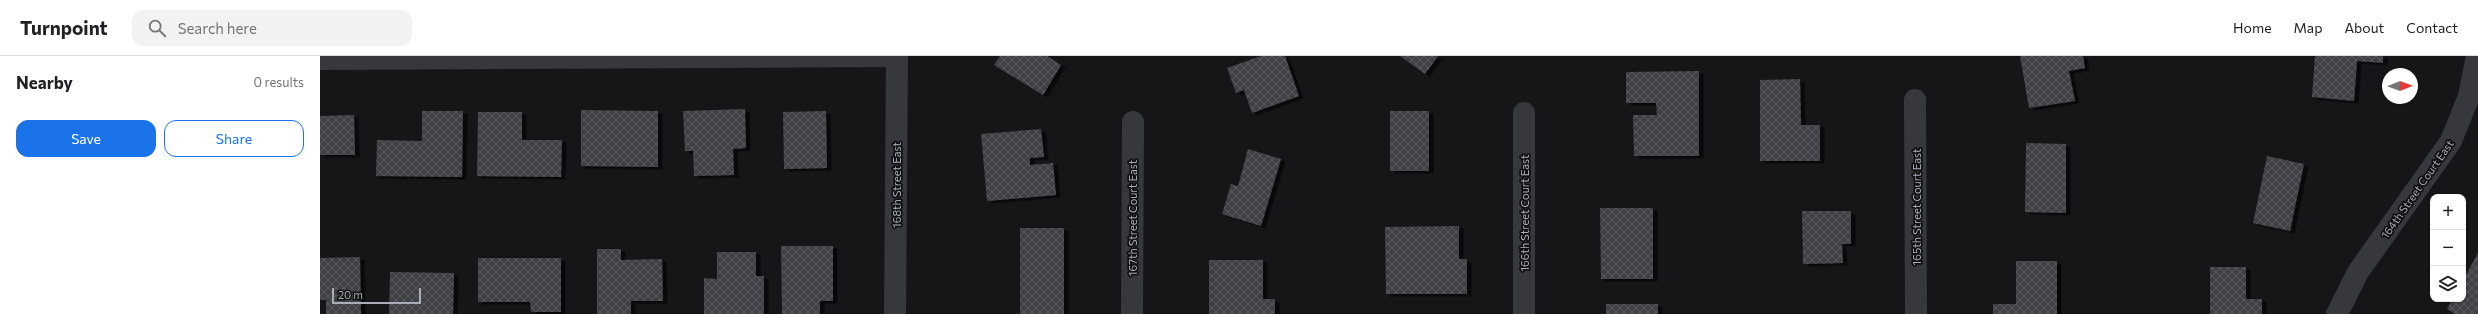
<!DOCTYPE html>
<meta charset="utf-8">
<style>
body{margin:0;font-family:Commissioner,sans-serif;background:#f2f2f2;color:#202124}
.controls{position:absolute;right:12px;bottom:12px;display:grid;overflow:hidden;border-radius:8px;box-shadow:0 1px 3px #0004}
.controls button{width:36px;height:36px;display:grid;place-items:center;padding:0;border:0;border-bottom:1px solid #e0e0e0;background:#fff;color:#202124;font:20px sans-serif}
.compass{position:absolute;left:2062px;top:12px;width:36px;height:36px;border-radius:50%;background:#fff;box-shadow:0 1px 3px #0004;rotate:89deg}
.scale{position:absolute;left:12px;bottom:10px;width:89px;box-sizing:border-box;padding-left:4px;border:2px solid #a8adb8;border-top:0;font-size:11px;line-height:14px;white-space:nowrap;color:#a8adb8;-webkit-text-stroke:3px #111113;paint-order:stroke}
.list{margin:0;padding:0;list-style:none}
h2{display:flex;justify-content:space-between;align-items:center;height:52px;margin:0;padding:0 16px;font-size:17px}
h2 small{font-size:13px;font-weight:400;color:#757577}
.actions{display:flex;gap:8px;padding:12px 16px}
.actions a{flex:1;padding:9px 0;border:1px solid #1a73e8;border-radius:12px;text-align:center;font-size:14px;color:#1a73e8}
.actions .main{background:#1a73e8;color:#fff}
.icon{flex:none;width:22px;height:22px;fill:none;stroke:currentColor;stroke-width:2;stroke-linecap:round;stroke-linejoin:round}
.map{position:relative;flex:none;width:2158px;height:258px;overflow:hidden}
header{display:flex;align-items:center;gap:24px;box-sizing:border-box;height:56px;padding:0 20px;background:#fff;border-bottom:1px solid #e0e0e0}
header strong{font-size:19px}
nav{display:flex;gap:22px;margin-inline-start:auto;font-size:14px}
.search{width:280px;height:36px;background:#f2f2f2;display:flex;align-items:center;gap:10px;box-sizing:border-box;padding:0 14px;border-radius:12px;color:#757577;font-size:15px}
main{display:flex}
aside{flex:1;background:#fff}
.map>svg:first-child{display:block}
</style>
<header>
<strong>Turnpoint</strong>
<div class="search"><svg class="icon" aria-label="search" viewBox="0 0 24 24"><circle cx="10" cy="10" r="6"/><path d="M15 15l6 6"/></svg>Search here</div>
<nav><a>Home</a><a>Map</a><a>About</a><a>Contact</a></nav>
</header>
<main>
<aside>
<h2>Nearby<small>0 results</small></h2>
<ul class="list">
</ul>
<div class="actions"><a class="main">Save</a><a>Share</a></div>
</aside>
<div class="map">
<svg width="2158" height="258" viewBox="0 0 2158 258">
<defs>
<pattern id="building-cross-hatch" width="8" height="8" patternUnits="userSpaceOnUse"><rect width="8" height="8" fill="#404145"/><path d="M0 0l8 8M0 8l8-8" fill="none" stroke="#595a5e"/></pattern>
<filter id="shadow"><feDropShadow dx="4.5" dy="2.5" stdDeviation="0" flood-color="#0009"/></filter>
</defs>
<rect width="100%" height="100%" fill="#161618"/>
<path fill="url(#building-cross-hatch)" filter="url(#shadow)" d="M680 0H727L741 9 723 39 674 9Z
M941 0H965L979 40 932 57 924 34 916 37 907 12Z
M1080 0H1118L1105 18Z
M1700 0H1763L1765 12 1749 15 1755 45 1709 52Z
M1995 0H2063V7L2037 5 2034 45 1992 41Z
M1379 15V100H1314L1313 59H1337L1336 47H1306V16Z
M1480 23 1481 69H1500V105H1440V24Z
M425 53 426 92 413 93 414 119 374 120 373 95H365L363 55Z
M261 54 338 55V111L261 110Z
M102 55H143L142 121 56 120 57 84 102 85Z
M506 55 507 112 464 113 463 56Z
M1070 55H1109V115H1070Z
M158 56H202V84H242L241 121 157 120Z
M34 59 35 99H0V60Z
M721 73 724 101 710 102V109L733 107 736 139 667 145 661 78Z
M1706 87 1746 88V157L1705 156Z
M928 93 961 103 941 170 902 158 911 128 918 130Z
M1947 100 1984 108 1970 175 1933 167Z
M1280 152H1333V223H1281Z
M1482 155H1531V188H1522L1523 207 1483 208Z
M1139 170V203H1147V238H1066L1065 171Z
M700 172H744V258H700Z
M461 190H513V245H500V258H462Z
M277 193H301V204L342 203 343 245H311V258H277Z
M397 196H436V220H444V258H384V222L397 223Z
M2158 197V258H2135L2127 253 2132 243H2143V224Z
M40 201 41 258H6V244H0V202Z
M158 202H241V256H211L210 246H158Z
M889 204H943V243H955V258H889Z
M1696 205H1737V258H1673V248H1696Z
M1890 211H1926V243H1942V258H1890Z
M70 216 134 217 133 258H69Z
M1286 248H1338V258H1286Z"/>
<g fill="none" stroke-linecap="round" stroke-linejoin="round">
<path stroke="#37383d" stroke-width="22" d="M0 3 577 0
M1595 44 1596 258
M1204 57V258
M812 258 813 66
M2017 258 2038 216 2131 85 2149 40 2157 0"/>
<path stroke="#37383d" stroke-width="22" d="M575 258 577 0"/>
</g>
<g text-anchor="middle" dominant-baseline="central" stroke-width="3.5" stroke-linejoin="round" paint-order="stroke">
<g font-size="11" fill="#a8adb8" stroke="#111113">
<text transform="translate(576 129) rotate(-90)">168th Street East</text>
<text transform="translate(2097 133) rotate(-55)">164th Street Court East</text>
<text transform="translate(1596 151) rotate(-90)">165th Street Court East</text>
<text transform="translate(1204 157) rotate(-90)">166th Street Court East</text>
<text transform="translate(812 162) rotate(-90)">167th Street Court East</text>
</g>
</g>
</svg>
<div class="controls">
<button>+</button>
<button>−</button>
<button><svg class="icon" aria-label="layers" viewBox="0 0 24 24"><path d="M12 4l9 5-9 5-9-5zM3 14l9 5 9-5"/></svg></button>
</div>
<svg class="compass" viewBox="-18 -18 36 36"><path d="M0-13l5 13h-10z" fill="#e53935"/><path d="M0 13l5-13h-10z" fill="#757577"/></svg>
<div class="scale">20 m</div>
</div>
</main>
